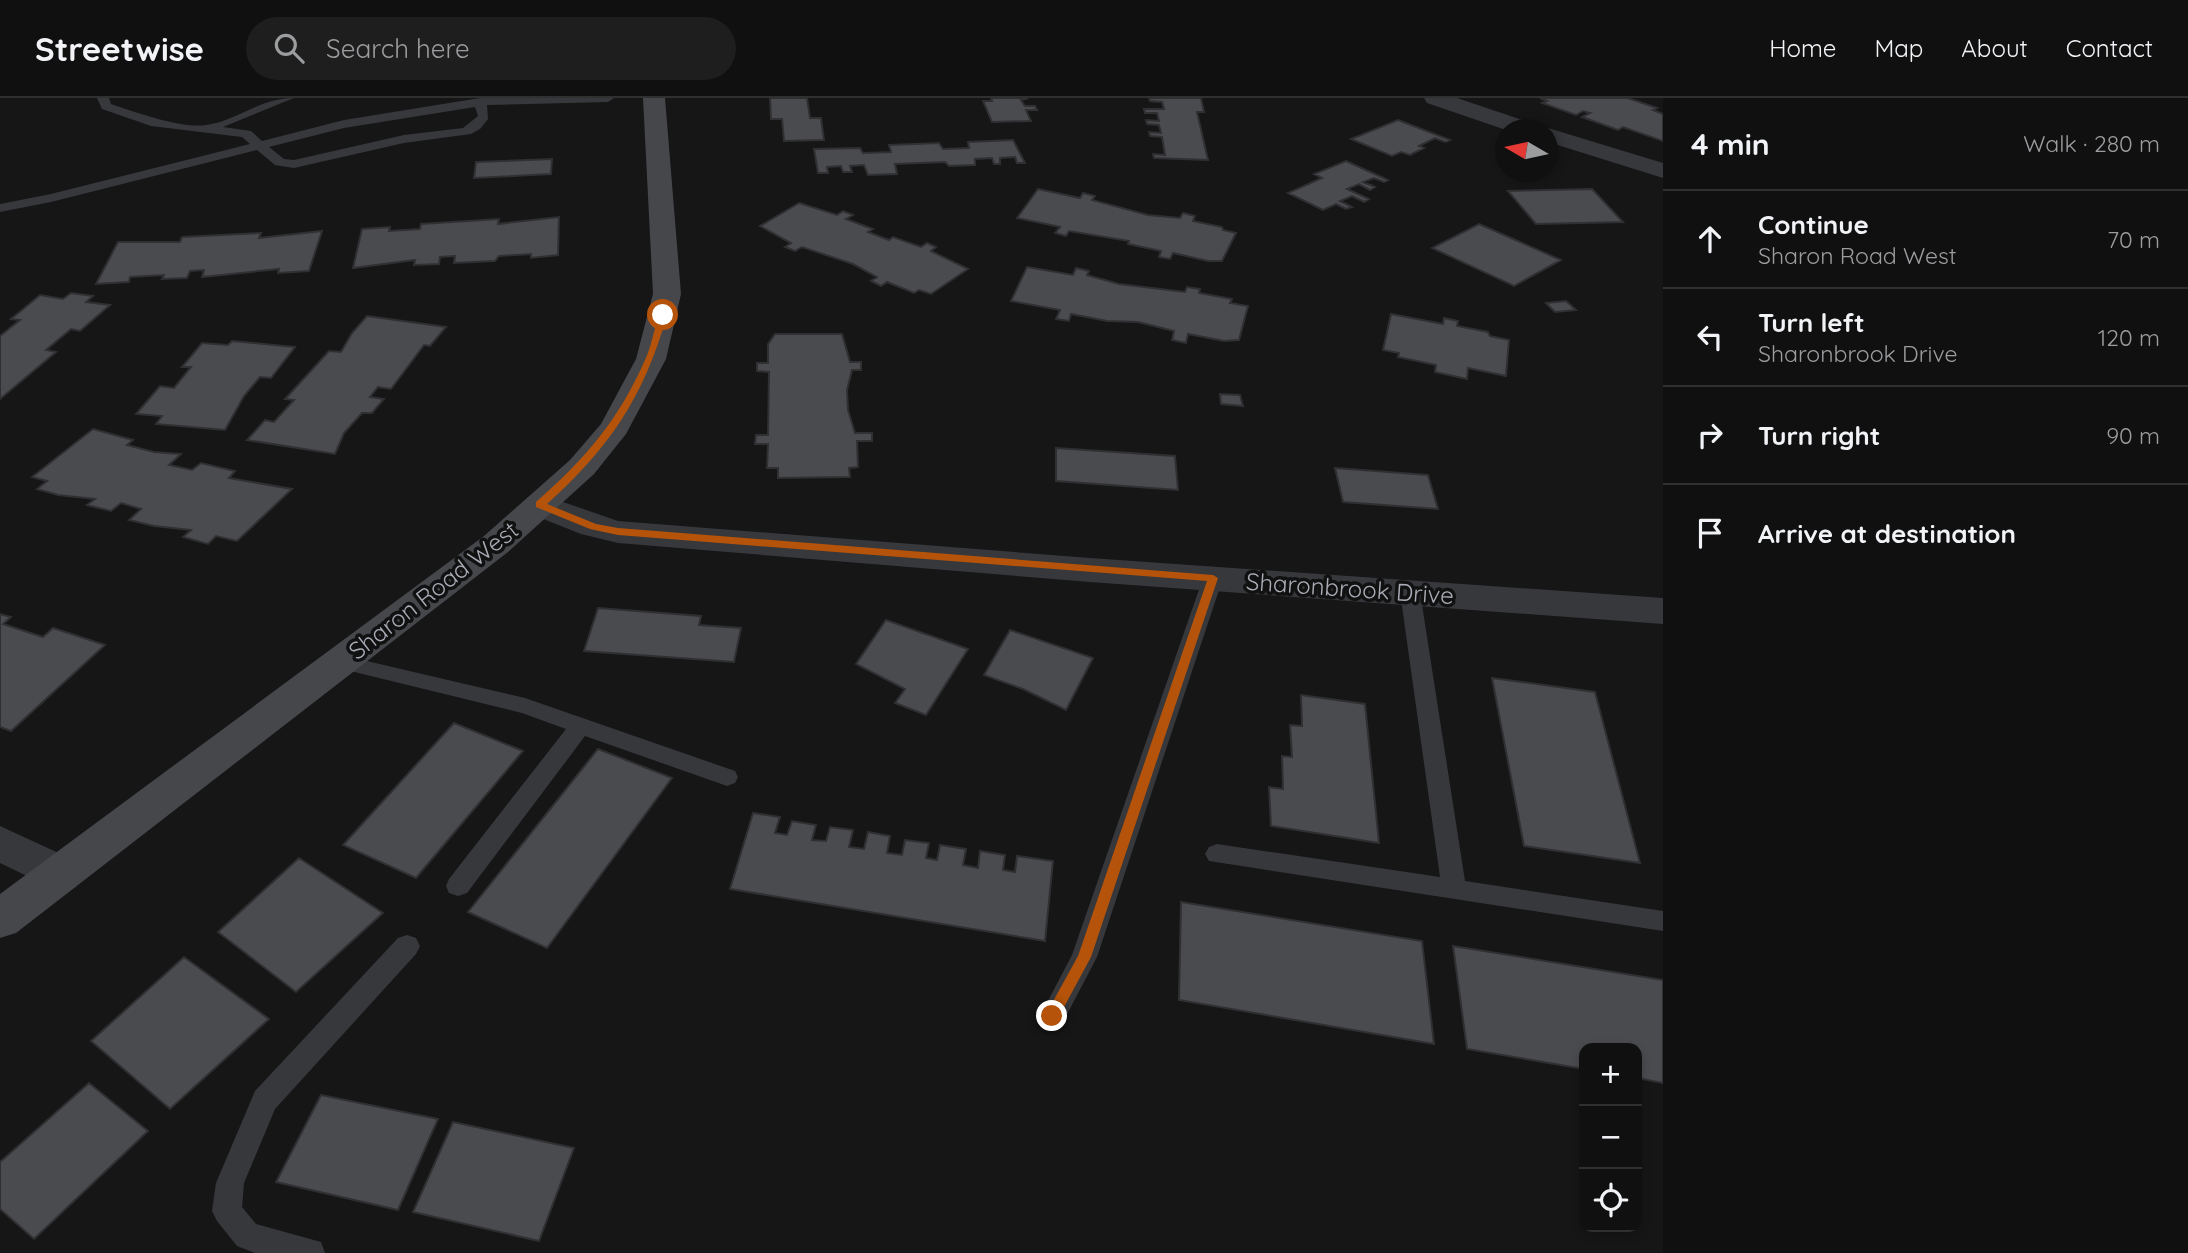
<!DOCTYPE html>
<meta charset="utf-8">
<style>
body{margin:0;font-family:Quicksand,sans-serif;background:#1e1e1f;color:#f1f3f6}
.controls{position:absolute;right:21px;bottom:21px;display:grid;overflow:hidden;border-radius:14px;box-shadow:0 4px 10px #0003}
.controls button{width:63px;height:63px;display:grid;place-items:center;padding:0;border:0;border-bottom:2px solid #303031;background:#101011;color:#f1f3f6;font:35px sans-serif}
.compass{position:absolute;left:1495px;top:21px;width:63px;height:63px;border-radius:50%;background:#101011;box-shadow:0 4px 10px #0003;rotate:279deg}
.stop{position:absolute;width:21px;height:21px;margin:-16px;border:5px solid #b45309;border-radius:50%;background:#fff}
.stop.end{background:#b45309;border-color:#fff;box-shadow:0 2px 7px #0008}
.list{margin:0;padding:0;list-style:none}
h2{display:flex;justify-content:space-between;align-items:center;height:91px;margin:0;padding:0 28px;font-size:30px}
h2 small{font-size:23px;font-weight:400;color:#9c9d9f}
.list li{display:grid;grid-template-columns:46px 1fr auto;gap:21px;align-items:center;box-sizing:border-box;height:98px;padding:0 28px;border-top:2px solid #303031}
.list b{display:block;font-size:26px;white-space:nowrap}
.list p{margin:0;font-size:23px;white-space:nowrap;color:#9c9d9f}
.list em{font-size:23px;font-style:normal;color:#9c9d9f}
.icon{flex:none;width:38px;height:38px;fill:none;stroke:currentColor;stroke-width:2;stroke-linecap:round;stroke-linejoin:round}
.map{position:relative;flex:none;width:1663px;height:1155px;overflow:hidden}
header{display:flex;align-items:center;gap:42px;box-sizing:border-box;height:98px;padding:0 35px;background:#101011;border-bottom:2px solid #303031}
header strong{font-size:33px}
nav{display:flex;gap:38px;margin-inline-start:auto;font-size:24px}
.search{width:490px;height:63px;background:#1e1e1f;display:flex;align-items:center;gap:18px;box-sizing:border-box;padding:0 24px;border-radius:38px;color:#9c9d9f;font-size:26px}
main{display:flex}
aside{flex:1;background:#101011}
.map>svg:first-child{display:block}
</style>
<header>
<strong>Streetwise</strong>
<div class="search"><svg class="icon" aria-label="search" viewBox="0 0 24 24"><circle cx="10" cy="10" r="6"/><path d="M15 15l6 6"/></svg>Search here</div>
<nav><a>Home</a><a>Map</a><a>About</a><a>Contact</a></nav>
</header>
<main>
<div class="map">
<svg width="1663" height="1155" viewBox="0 0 1663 1155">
<rect width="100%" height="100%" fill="#161617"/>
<path fill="#4a4b4f" stroke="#303033" stroke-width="2" d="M770 0H807L810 20H821L824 42 784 43 782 21H771Z
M991 0H1028L1021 2 1025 8H1035L1037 12H1026L1031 23 992 24 983 3H992Z
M1149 0H1201L1204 14H1197L1208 62 1154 60 1153 56 1165 57 1162 39 1150 38 1149 34 1161 35 1159 27 1147 26 1146 22 1159 23 1157 15H1145L1144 11H1164L1162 4 1150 3Z
M1540 0H1628L1657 10 1653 12 1663 16V43L1623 29 1618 32 1582 19 1590 15 1583 13 1576 17 1542 5 1547 3Z
M1398 22 1450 42 1445 44 1435 40 1419 48 1424 50 1410 57 1401 54 1392 58 1351 41Z
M1013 42 1025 65H1017L1015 59 1000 60V66H994L992 60 975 61V67L949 68 945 64 895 66 897 76 868 77 864 67 850 68 852 74H843L841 68 827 69 828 75H818L814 51 860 50 863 55 891 54 889 47 939 45 943 51 969 50 968 44Z
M552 61 551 76 474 80 476 64Z
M1346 63 1388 82 1384 84 1374 80 1363 84 1375 89 1370 92 1359 86 1347 91 1369 101 1364 104 1352 98 1340 103 1352 109 1346 111 1336 106 1323 112 1288 95 1322 80 1314 76Z
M1038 91 1080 100 1083 95 1095 98 1092 102 1148 117 1180 120 1183 115 1195 118 1193 123 1222 129 1223 132 1236 135 1222 163H1208L1173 155 1170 161 1159 159 1161 153 1128 146 1129 143 1069 133 1066 138 1055 135 1060 129 1017 120Z
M1592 91 1623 124 1536 126 1508 93Z
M799 105 837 117 843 113 853 117 846 121 873 131 868 134 889 142 893 139 921 149 927 145 936 149 931 153 968 171 931 196 919 192 914 195 887 184 881 188 871 183 877 179 853 166 802 149 795 153 785 149 791 145 760 128Z
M559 119 558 157 531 160V156L499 158 495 163 454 165 455 158 440 159 439 166 414 167 415 162 353 170 362 131 390 129 389 133 420 131 421 126 499 121 498 126Z
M1479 126 1561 162 1514 188 1432 150Z
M322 133 309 173 278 175 279 171 202 179 204 172 190 173 187 180 162 181 164 177 130 179 129 184 96 186 118 144H180L182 139 261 135 259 140Z
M1027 169 1073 177 1076 170 1089 173 1087 177 1119 186 1185 194 1187 189 1200 191 1199 195 1232 201 1230 205 1248 208 1239 242 1224 243 1188 236 1186 245 1172 242 1174 233 1138 224 1107 223 1071 216 1069 223 1056 221 1060 212 1011 203Z
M71 195 93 198 86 204 110 207 80 233 71 231 46 252 56 254 0 301V238L20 222 11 221 40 197 63 201Z
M1566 203 1576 212 1555 214 1546 205Z
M1391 216 1443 226 1444 220 1458 223 1457 228 1488 234 1490 238 1509 242 1506 278 1468 270 1467 281 1435 274 1436 267 1398 259 1399 255 1383 252Z
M367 218 446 229 430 248 424 247 391 291 378 289 370 299 384 301 372 315H362L344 335 335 356 247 342 265 322 274 324 294 302 285 301 329 253 341 254 352 235Z
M775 236H842L850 264H861V272H852L847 292 848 312 855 335H872V343H857L858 369 849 370 850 379 778 380V370H767L768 346H755L756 337H768L769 274 757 273V265H768V246Z
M232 243 295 249 271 280 260 279 244 298 225 332 156 326 162 318 136 316 160 288 174 290 191 269H182L202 245 228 247Z
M1220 296 1240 297 1243 308 1221 306Z
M93 331 133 342 127 347 154 354 181 356 169 367 192 372 201 365 235 373 229 380 292 391 237 443 216 438 208 446 183 439 191 432 154 428 129 422 141 411 121 405 111 413 87 407 95 401 58 397 37 391 47 383 32 379Z
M1056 350 1175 358 1178 392 1056 383Z
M1335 370 1428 377 1438 411 1343 404Z
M598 510 701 518 699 527 741 530 734 564 584 553Z
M0 516 11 519 3 526 43 539 53 530 105 547 11 633 0 629Z
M886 522 968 551 926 617 895 605 905 591 856 566Z
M1010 532 1093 560 1066 612 1023 591 984 577Z
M1492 580 1595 594 1640 765 1524 748Z
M1301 597 1365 606 1379 745 1271 728 1269 689 1283 691 1282 658 1292 659 1290 627 1302 628Z
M454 625 523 653 416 780 343 747Z
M598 651 672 680 547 850 468 814Z
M753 715 780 719 775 735 787 737 792 723 816 727 812 742 826 743 830 729 853 732 849 749 864 751 868 734 890 738 887 755 902 757 905 742 929 745 926 760 937 762 940 747 966 751 963 767 978 770 980 753 1005 757 1003 772 1015 774 1017 758 1053 763 1045 843 730 791Z
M299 760 383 815 296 894 218 834Z
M1181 804 1422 843 1434 946 1179 902Z
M1453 848 1663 882V985L1637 980V950H1584V971L1467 951Z
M184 859 269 921 170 1011 91 943Z
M89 985 148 1033 34 1141 0 1111V1064Z
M321 997 438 1021 398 1112 276 1084Z
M453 1024 574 1050 539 1143 413 1114Z"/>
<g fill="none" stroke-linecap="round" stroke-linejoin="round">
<path fill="#37383c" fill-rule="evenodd" d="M97 0H109L111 6C135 14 182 31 206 27 237 23 259 0 294 0L223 29 251 33 262 43 344 22 480 0H614L608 4 487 7 488 21 480 31 471 36 404 45 294 70 275 67 257 52 51 104 0 114V106L51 96 250 46 242 39 151 28 102 11ZM475 9 478 18 463 30 404 37 294 62 284 61 269 49 344 30Z
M1213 473 1220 475 1223 480 1097 859 1062 926 1053 930 1044 926 1040 918 1072 857 1203 480 1206 475Z
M1410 487 1417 489 1420 494 1465 783 1663 813V833L1209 763 1205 756 1209 749 1217 746 1440 779 1400 494 1403 489Z
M341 557 525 600 735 673 738 679 735 685 727 688 585 638 467 795 458 798 449 795 446 788 449 781 566 631 522 615 334 569 331 564 334 559Z
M407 837 416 840 420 848 416 856 275 1011 244 1085 242 1109 256 1126 321 1144 325 1155H255L237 1148 217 1123 212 1113 216 1085 255 993 398 840Z"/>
<path fill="#37383c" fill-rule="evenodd" d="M1424 0H1457L1537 27 1540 32H1506L1427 5Z
M1548 30 1663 65V80L1548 44V32H1542Z
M540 396 618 423 1090 460 1663 500V526L1090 484 618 445 581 436 528 415 523 407 528 399Z
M0 728 76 763 82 776 76 789 60 794 0 765Z"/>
<path fill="#45474b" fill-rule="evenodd" d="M643 0H665L681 196 666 261 626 336 594 376 508 454 16 835 0 840V796L484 438 570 362 601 326 636 261 653 196Z"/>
</g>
<path fill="#b45309" d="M660 215 667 217C644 299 610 349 547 406L596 426 618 430 1213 477 1218 480 1091 859 1057 922H1047L1045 918 1078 858 1207 483 618 437 590 431 536 409V404C585 361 618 323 645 262 652 247 654 230 660 215Z"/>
<g text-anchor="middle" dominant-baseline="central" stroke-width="7" stroke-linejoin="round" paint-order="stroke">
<g font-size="24" fill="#a9acb5" stroke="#111112">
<text transform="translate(1350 490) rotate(4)">Sharonbrook Drive</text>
<text transform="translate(433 492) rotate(-38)">Sharon Road West</text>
</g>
</g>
</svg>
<div class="controls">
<button>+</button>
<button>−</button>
<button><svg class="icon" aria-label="locate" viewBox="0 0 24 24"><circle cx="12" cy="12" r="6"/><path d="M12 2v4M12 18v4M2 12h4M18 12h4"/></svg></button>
</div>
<svg class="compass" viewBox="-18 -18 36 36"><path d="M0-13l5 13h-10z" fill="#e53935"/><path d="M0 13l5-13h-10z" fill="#9c9d9f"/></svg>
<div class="stop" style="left:663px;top:217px"></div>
<div class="stop end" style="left:1052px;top:918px"></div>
</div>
<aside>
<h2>4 min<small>Walk · 280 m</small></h2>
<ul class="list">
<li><svg class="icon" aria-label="ahead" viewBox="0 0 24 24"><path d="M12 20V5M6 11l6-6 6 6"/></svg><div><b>Continue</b><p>Sharon Road West</p></div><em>70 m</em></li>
<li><svg class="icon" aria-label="left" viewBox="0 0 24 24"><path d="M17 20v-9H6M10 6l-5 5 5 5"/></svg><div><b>Turn left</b><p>Sharonbrook Drive</p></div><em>120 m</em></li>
<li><svg class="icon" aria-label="right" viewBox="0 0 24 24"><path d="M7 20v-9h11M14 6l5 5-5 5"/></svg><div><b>Turn right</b></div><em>90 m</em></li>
<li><svg class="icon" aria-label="arrive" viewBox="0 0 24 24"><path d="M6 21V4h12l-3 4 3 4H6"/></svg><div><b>Arrive at destination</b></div></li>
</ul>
</aside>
</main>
